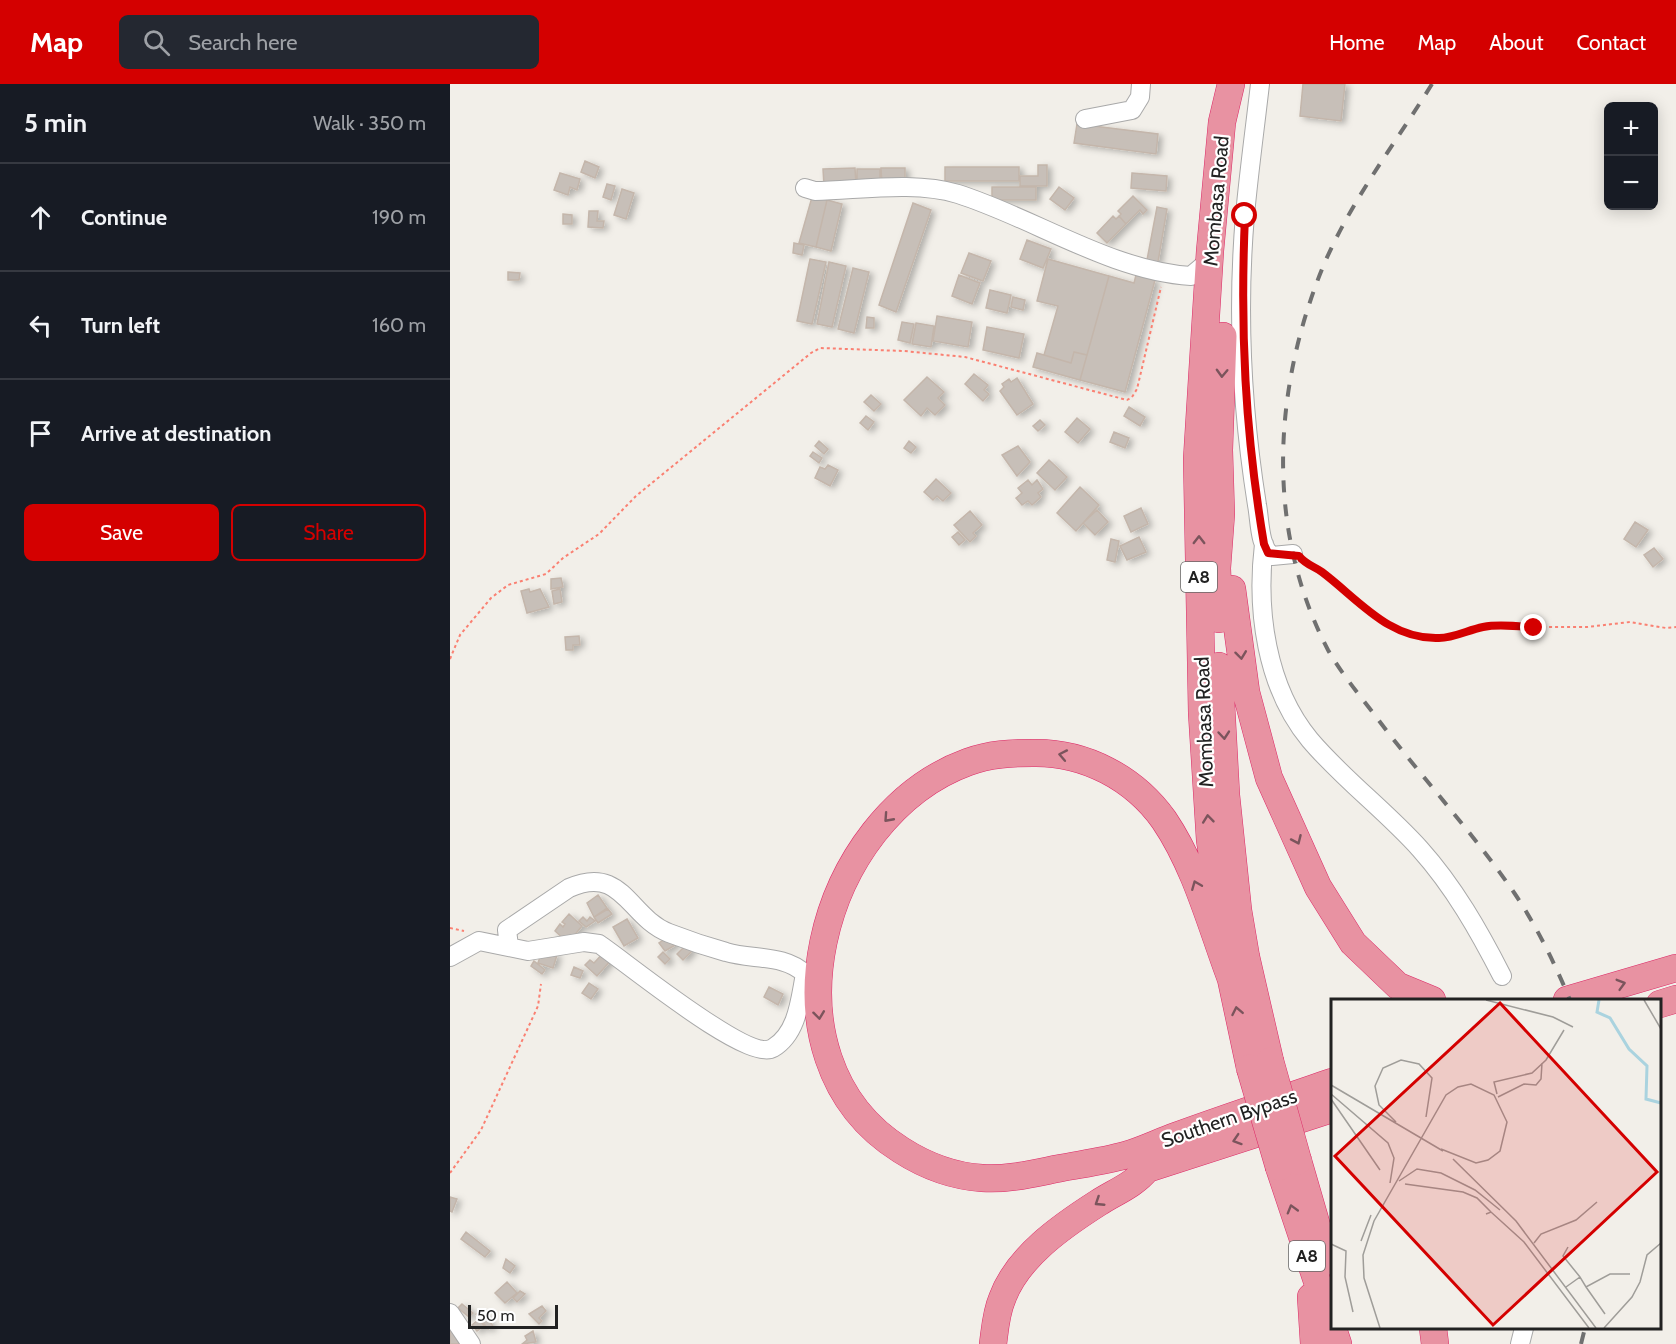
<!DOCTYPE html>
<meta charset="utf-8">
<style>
body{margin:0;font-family:Cabin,sans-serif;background:#242831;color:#f1f3f6}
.controls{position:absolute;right:18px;top:18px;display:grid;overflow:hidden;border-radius:9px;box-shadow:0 3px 15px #0003}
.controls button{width:54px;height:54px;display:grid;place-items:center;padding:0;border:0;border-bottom:2px solid #363941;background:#171b24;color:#f1f3f6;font:30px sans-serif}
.scale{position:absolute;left:18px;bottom:15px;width:90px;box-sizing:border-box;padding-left:6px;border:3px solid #222;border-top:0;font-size:16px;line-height:21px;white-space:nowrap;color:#222;-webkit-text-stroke:4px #fff;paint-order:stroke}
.stop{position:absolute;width:18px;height:18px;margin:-14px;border:4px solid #d40000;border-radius:50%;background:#fff}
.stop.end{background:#d40000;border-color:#fff;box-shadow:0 2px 6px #0008}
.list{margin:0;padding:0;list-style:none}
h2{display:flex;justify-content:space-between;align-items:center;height:78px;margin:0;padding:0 24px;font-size:26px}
h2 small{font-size:20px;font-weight:400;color:#9ea1a6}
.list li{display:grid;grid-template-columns:39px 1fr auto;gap:18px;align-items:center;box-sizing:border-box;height:108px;padding:0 24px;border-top:2px solid #363941}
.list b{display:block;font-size:22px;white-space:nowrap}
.list em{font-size:20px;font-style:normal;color:#9ea1a6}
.actions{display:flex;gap:12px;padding:18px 24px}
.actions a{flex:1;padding:14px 0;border:2px solid #d40000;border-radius:9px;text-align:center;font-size:21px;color:#d40000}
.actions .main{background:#d40000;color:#fff}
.icon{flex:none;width:33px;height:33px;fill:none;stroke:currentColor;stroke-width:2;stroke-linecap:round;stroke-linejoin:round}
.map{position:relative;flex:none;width:1226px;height:1260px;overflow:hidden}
header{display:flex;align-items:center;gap:36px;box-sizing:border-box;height:84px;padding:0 30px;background:#d40000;color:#fff}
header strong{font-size:28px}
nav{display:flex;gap:33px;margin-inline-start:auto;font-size:21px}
.search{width:420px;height:54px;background:#242831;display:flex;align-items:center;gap:15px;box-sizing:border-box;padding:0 21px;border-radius:9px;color:#9ea1a6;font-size:22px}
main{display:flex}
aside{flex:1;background:#171b24}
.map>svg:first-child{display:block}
</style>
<header>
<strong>Map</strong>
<div class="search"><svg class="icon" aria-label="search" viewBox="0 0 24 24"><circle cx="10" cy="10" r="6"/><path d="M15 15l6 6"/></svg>Search here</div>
<nav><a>Home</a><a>Map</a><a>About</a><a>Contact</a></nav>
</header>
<main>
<aside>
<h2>5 min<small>Walk · 350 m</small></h2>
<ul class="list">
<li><svg class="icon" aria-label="ahead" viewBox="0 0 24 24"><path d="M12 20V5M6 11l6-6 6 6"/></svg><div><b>Continue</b></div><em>190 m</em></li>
<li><svg class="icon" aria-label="left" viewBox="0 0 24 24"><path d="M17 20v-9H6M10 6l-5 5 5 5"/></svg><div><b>Turn left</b></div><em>160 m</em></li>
<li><svg class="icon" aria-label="arrive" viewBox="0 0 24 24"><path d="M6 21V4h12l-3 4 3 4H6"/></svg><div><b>Arrive at destination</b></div></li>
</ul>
<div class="actions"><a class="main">Save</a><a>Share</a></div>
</aside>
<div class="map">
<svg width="1226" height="1260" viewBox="0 0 1226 1260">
<defs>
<filter id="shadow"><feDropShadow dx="4" dy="2.5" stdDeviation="3" flood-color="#0004"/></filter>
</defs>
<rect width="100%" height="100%" fill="#f2efe9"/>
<path fill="#c7bfb8" stroke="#c4b6ab" stroke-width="1.5" filter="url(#shadow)" d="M853 0H895L891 37 850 32Z
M627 40 708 50 706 70 624 59Z
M135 77 149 83 145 94 131 88Z
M588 81H597V102H570V92H588Z
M495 83H569V97H495Z
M405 84 406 101 374 102 373 85Z
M431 84H455V100L432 101Z
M407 85H430V101H407Z
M110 89 130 95 127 106 120 103 118 111 104 106Z
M682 89 717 92 716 107 681 104Z
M157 100 165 102 161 116 153 113Z
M542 103H586V116H542Z
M609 103 624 114 615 126 600 115Z
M172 105 184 109 176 135 164 131Z
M683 112 697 126 693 130 690 126 676 140 669 132 671 130 668 127Z
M362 113 377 116 366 163 349 159Z
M377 116 392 120 381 167 366 163Z
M463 119 481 126 446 228 429 221Z
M707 123 717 125 708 178 697 176Z
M139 127H148L147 137H154L153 144 138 143Z
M113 130 122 131V140H113Z
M663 132 666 135 669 132 676 140 657 159 647 149Z
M577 156 601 165 593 184 570 175Z
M344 159 354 161 352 171 343 169Z
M519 169 541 177 533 197 511 189Z
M360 175 376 178 362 240 347 237Z
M598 175 659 192 637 271 624 268 621 279 594 271 608 222 587 217Z
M379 178 396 182 382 243 367 240Z
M403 184 419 188 404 249 388 245Z
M58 188 70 189 69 196H58Z
M509 191 530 199 522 220 502 212Z
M686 191 705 196 675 308 630 296 659 192 684 199Z
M540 206 561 211 557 229 536 224Z
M563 213 575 216 573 226 561 223Z
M487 232 522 238 518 263 483 257Z
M417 233 424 234V244H416Z
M452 238 464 240 460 259 448 256Z
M466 239 484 242 481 263 462 260Z
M537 243 574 250 569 274 533 266Z
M624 268 637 271 630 296 583 283 587 269 621 279Z
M524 290 538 301 534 306 539 310 533 317 515 300Z
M477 293 494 308 488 314 495 321 485 331 477 324 471 332 454 316Z
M567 294 583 320 567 331 550 307 554 303 552 300 559 295 561 298Z
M421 311 431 320 424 327 414 318Z
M679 323 695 333 690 342 674 332Z
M416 332 424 338 418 346 410 339Z
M627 334 640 345 628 359 615 348Z
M590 336 595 341 588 347 583 342Z
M664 348 679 354 675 364 660 358Z
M369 357 378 365 374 370 365 362Z
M459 357 466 363 461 369 454 364Z
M568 362 580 378 567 392 552 371Z
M363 368 372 374 369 379 360 372Z
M599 376 617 393 605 406 587 389Z
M378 381 388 386 380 402 365 394 370 383 375 385Z
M486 395 501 409 493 417 487 412 483 416 474 408Z
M578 396 582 401 587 396 593 405 588 409 591 413 582 421 578 417 572 421 566 414 572 409 568 404Z
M630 403 649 421 626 447 607 429Z
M691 424 698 440 681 448 674 432Z
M647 426 658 438 645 451 633 439Z
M520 427 532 441 523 449 526 452 520 458 504 441Z
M1185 438 1198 446 1186 463 1174 455Z
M508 448 515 456 509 461 502 453Z
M689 453 696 468 677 476 670 462Z
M661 455 669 457 665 478 657 476Z
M1204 464 1213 475 1203 483 1194 471Z
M111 494 113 503 101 505V495Z
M79 505 80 508 90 505 99 523 77 529 71 507Z
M110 505 112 518 104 520 102 507Z
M129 552 130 561H123V566H116L115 553Z
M148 811 157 824 144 833 137 819Z
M158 825 162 830 148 839 144 833Z
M119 830 132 842 118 859 105 847 110 840 113 843 115 840 112 838Z
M133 833 137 837 140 833 145 837 136 843 129 837Z
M177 835 188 854 174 862 163 843Z
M221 851 227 860 215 867 209 859Z
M237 860 243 866 233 876 227 870Z
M154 868 162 875 147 892 135 881 140 876 144 879Z
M213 868 220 875 215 880 208 873Z
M101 869 107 871 103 884 88 879 91 870 100 873Z
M84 877 95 886 92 890 81 882Z
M124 883 133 887 130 894 121 891Z
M139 899 148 905 141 915 132 909Z
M319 903 333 910 328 921 314 913Z
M0 1113 7 1115 2 1128 0 1127Z
M16 1148 40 1167 35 1173 11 1155Z
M56 1175 65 1182 60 1189 53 1184Z
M57 1198 67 1209 55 1219 45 1209Z
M70 1207 75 1210 67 1218 63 1214Z
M12 1220 23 1229 19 1233 8 1224Z
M92 1222 96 1227 89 1234 92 1237 89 1240 79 1230Z
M31 1226 43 1242 38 1245 26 1230Z
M29 1235 34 1242 27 1247 22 1241Z
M0 1244 10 1253 7 1255 10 1260H0Z
M83 1247 86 1258 72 1260 77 1256 75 1252Z"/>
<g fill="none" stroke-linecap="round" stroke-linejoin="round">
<g stroke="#a9a9a9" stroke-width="20">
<path id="minor" d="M810 0C805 44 799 87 795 131 787 225 792 327 807 421 810 436 809 463 822 472L843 470
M635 35 682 26 690 13 691 0
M355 104 365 107C411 106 464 97 508 110 584 134 661 187 741 192L760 176
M814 460C806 526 816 603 860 656 893 695 936 727 970 765 1004 803 1029 847 1052 892
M59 862 57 846 119 804C173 780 178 833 219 849 237 856 258 863 276 868 302 876 335 870 355 890
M0 873 29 857 78 867 134 858 149 860C176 878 298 979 323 964 348 949 350 915 355 890L359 888 368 892
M0 1229 21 1260
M1070 1260 1074 1244"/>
</g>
<g stroke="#dc2a67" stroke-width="28">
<path id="highway" d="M781 0 772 38 760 167 747 375 752 629 760 756 781 895 800 984
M782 505 796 608 819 694 868 803 903 859 948 902 982 916
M769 535 767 484 771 430 769 366 773 252
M769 582 776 711 788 826 796 873 820 977
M781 895C761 842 746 783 714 736 684 694 635 668 583 669 561 669 540 670 518 678 369 732 304 974 451 1066 476 1082 502 1092 532 1094 558 1096 585 1089 611 1084 632 1080 655 1077 676 1071 693 1066 709 1058 726 1052 778 1033 830 1016 882 998
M1117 916 1226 884
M1210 920 1226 915
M848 1077 877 1177
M829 1083 888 1260
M861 1213 864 1260
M983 1244 985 1260
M543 1260C545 1245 546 1229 552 1215 567 1173 612 1142 648 1119 665 1108 684 1101 697 1085L882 1025"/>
</g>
<path stroke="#fa8072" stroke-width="2" stroke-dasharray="3 3" stroke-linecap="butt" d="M854 478 871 488 934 539 976 554H997L1035 543H1137L1180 538 1216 544 1226 543
M0 575 10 551 41 514 58 501 96 490 113 474 149 450 186 412 361 269 370 264 454 267 515 273 677 316 682 313 687 305 711 203
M0 844 14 847
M0 1089 31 1046 88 922 91 900"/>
<use href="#minor" stroke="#fff" stroke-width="18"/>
<use href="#highway" stroke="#e892a2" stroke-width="27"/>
<path stroke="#707070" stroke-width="4" stroke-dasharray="12 12" stroke-linecap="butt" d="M982 0C943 63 893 127 867 198 822 318 818 451 878 566 892 591 913 615 930 638 974 696 1024 750 1065 810 1087 843 1105 880 1120 916
M1131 1260 1135 1244"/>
<g stroke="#dc2a67" stroke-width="28" stroke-linecap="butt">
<path id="highway-bridge" d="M820 977 848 1077
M800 984 829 1083"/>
</g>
<use href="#highway-bridge" stroke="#e892a2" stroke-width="27"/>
</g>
<defs><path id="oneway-chevron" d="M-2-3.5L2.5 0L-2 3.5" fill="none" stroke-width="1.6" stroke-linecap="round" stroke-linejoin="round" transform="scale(1.5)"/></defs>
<g stroke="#7b545c">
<use href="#oneway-chevron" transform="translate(772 289) rotate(92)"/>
<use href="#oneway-chevron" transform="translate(749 456) rotate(-90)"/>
<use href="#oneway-chevron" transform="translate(791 571) rotate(83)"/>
<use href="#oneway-chevron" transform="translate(774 651) rotate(85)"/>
<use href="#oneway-chevron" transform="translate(613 671) rotate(-169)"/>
<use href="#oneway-chevron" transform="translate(438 734) rotate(132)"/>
<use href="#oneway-chevron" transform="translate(758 735) rotate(-96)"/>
<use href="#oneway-chevron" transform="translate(847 756) rotate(66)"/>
<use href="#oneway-chevron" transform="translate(746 801) rotate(-112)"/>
<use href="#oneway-chevron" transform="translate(1171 900) rotate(-16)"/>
<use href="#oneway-chevron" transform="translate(787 927) rotate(-101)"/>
<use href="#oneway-chevron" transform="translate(369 931) rotate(83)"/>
<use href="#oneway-chevron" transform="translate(787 1056) rotate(162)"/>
<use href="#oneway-chevron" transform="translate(649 1118) rotate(147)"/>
<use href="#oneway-chevron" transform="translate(842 1125) rotate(-106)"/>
</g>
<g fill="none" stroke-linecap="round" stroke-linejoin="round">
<path stroke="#d40000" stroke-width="8" d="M795 132C790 245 795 348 814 460L818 469 849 472C856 481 864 482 872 488 908 515 939 556 989 554 1004 554 1018 546 1033 543 1049 540 1068 542 1084 544"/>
</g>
<g text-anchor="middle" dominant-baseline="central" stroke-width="4.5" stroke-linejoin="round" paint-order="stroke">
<g fill="#fff" stroke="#646464" stroke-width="1.5">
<rect x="731" y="478" width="36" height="30" rx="4.5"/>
<rect x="839" y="1157" width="36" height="30" rx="4.5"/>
</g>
<g font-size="18" font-weight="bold" fill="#222">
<text x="749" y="493">A8</text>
<text x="857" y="1172">A8</text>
</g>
<g font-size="20" fill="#222" stroke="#fff">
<text transform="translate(766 117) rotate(-85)">Mombasa Road</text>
<text transform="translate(754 638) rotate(-92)">Mombasa Road</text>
<text transform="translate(779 1034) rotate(-19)">Southern Bypass</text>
</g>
</g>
<g transform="translate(881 915)">
<rect width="330" height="330" fill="#f2efe9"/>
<path fill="none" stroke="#aad3df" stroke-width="3" d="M268 1 266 13 279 19 298 50 316 67 315 100 330 104"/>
<path fill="none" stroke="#9f9d99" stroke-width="1.5" d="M155 1 222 18 242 28M313 1 330 30M0 86 112 152M0 95 57 144 63 159 59 184M166 95 163 83 201 74 215 61 233 31M167 98 193 85 205 86 210 80 211 64M0 100 49 171M65 123 48 106 44 87 52 69 70 61 88 65 101 79 95 118M122 160 185 222 265 329M68 182 86 170 110 174 144 191 169 211M74 185 132 193 146 199 160 213M155 215 160 213 193 243 258 329M30 242 40 216M203 244 210 235 245 221 266 203M0 245 15 252 14 278 22 313M237 248 232 257 249 278M235 288 249 278 255 288 279 275H299M255 288 274 315M49 329 33 279 32 256 43 222 115 96 127 88 140 85 163 96 176 123 169 152 157 161 145 164 110 150M273 329 301 298 309 283 316 256 330 244"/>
<path fill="#d40000" fill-opacity="0.15" stroke="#d40000" stroke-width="3" d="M169 4 326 173 162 326 4 157Z"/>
<rect width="330" height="330" fill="none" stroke="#222" stroke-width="3"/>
</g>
</svg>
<div class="controls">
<button>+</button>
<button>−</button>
</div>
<div class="scale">50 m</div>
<div class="stop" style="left:795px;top:132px"></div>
<div class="stop end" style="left:1084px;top:544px"></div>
</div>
</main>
